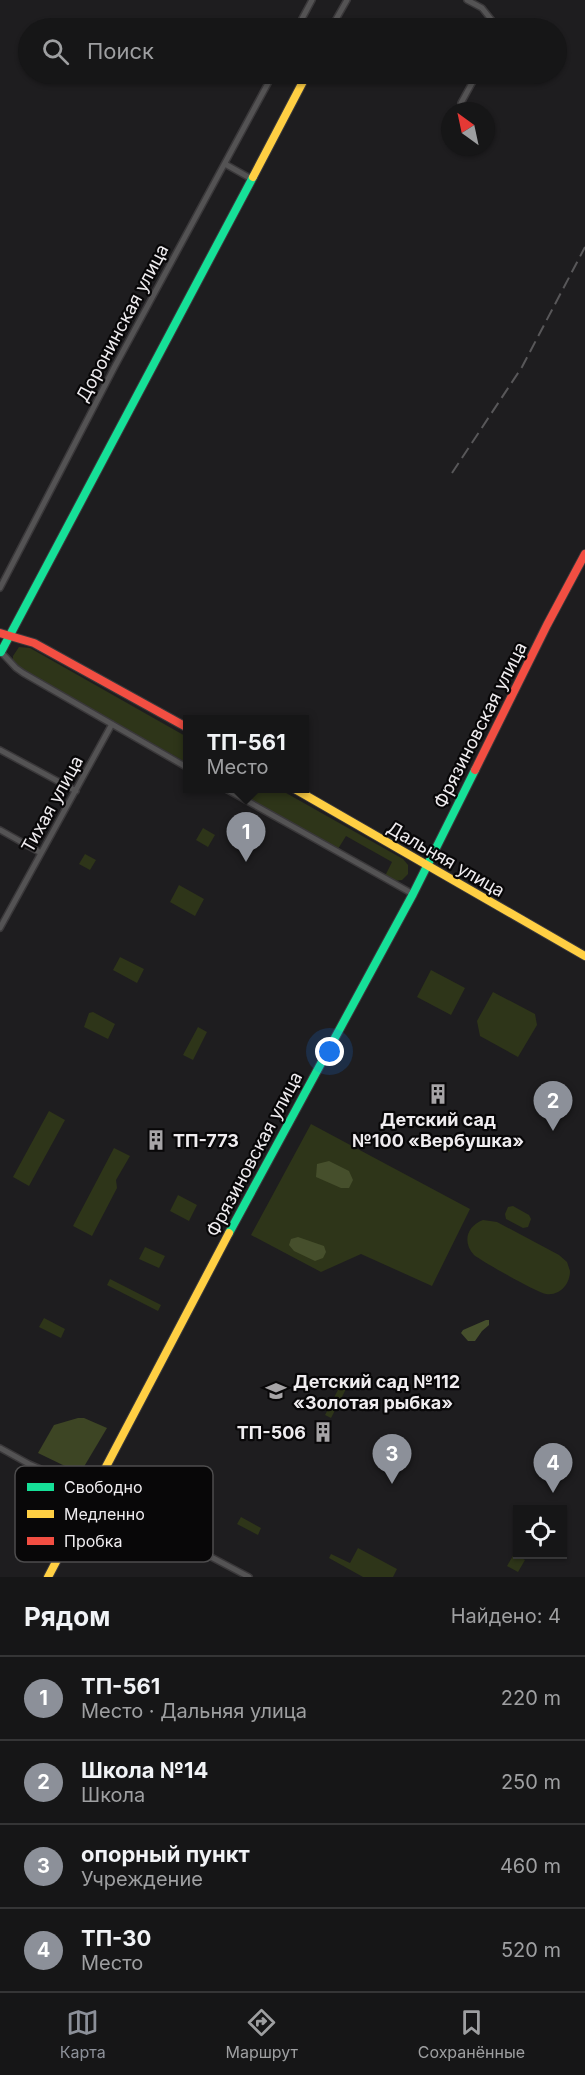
<!DOCTYPE html>
<html lang="ru">
<meta charset="utf-8">
<style>
body{margin:0;font-family:Inter,sans-serif;background:#1f1f20;color:#f1f3f6}
.controls{position:absolute;right:18px;bottom:18px;display:grid;overflow:hidden;border-radius:0px;box-shadow:0 2px 4px #0004}
.controls button{width:54px;height:54px;display:grid;place-items:center;padding:0;border:0;border-bottom:2px solid #353536;background:#161617;color:#f1f3f6;font:30px sans-serif}
.compass{position:absolute;left:441px;top:102px;width:54px;height:54px;border-radius:50%;background:#161617;box-shadow:0 2px 4px #0004;rotate:327deg}
.you{position:absolute;left:330px;top:1052px;width:21px;height:21px;margin:-15px;border:4px solid #fff;border-radius:50%;background:#1a73e8;box-shadow:0 0 0 9px #1a73e833}
.badge{display:grid;place-items:center;width:39px;height:39px;border-radius:50%;background:#8c9099;color:#fff;font-size:20px;font-weight:700}
.pin{position:absolute;translate:-50% -50px;filter:drop-shadow(0 2px 3px #0008)}
.pin::after{content:'';position:absolute;top:32px;width:21px;height:18px;background:inherit;clip-path:polygon(0 0,100% 0,50% 100%)}
.popup{position:absolute;left:183px;top:715px;width:126px;height:78px;box-sizing:border-box;display:grid;place-content:center;border-radius:0px;background:#161617;filter:drop-shadow(0 2px 4px #0005);font-size:20px;white-space:nowrap;color:#9e9fa1}
.popup b{font-size:22px;color:#f1f3f6}
.popup::after{content:'';position:absolute;left:50%;top:100%;margin-left:-12px;border:12px solid transparent;border-top-color:#161617}
.list{margin:0;padding:0;list-style:none}
h2{display:flex;justify-content:space-between;align-items:center;height:78px;margin:0;padding:0 24px;font-size:26px}
h2 small{font-size:20px;font-weight:400;color:#9e9fa1}
.list li{display:grid;grid-template-columns:39px 1fr auto;gap:18px;align-items:center;box-sizing:border-box;height:84px;padding:0 24px;border-top:2px solid #353536}
.list b{display:block;font-size:22px;white-space:nowrap}
.list p{margin:0;font-size:20px;white-space:nowrap;color:#9e9fa1}
.list em{font-size:20px;font-style:normal;color:#9e9fa1}
.icon{flex:none;width:33px;height:33px;fill:none;stroke:currentColor;stroke-width:2;stroke-linecap:round;stroke-linejoin:round}
.map{position:relative;flex:none;width:585px;height:1577px;overflow:hidden}
.search{position:absolute;background:#161617;box-shadow:0 2px 4px #0004;left:18px;right:18px;top:18px;height:66px;display:flex;align-items:center;gap:15px;box-sizing:border-box;padding:0 21px;border-radius:33px;color:#9e9fa1;font-size:22px}
.sheet{height:414px;background:#161617}
nav{display:flex;justify-content:space-around;align-items:center;box-sizing:border-box;height:84px;border-top:2px solid #353536;background:#161617;font-size:16px;color:#9e9fa1}
nav a{display:grid;justify-items:center;gap:3px}
nav .on{color:#8c9099}
.map>svg:first-child{display:block}
</style>
<div class="map">
<svg width="585" height="1577" viewBox="0 0 585 1577">
<rect width="100%" height="100%" fill="#1e1d1f"/>
<path fill="#2e3519" d="M19 647 30 648 187 737V763L19 668 13 661V656Z
M232 789H279L403 859 408 865V874L402 880 394 881 385 876 392 862 346 836 338 849Z
M203 828 215 835 208 847 196 840Z
M85 854 96 860 90 870 79 864Z
M179 885 204 899 195 916 170 902Z
M120 957 144 969 137 983 113 970Z
M431 970 465 988 451 1015 417 997Z
M493 992 535 1014 537 1025 518 1057 480 1036 477 1021Z
M93 1012 115 1024 108 1039 84 1027 89 1013Z
M198 1027 207 1032 193 1060 183 1055Z
M49 1111 65 1120 29 1186 13 1177Z
M311 1124 470 1209 432 1286 361 1254 321 1272 251 1235Z
M438 1136 453 1145 449 1152 434 1143Z
M114 1148 130 1156 116 1180 117 1188 92 1236 73 1226Z
M178 1195 197 1205 189 1221 170 1211Z
M513 1206 529 1215 531 1219 528 1227 523 1228 506 1219 505 1214 508 1207Z
M483 1220 497 1222 559 1255 567 1262 570 1271C570 1284 560 1296 546 1294 534 1291 485 1263 474 1255 462 1242 467 1226 483 1220Z
M145 1247 165 1256 159 1268 139 1259Z
M110 1279 161 1305 158 1311 107 1285Z
M44 1318 65 1329 61 1338 39 1327Z
M340 1386 346 1389 331 1418 325 1415Z
M241 1517 261 1528 258 1535 237 1524Z
M358 1548 397 1569 393 1577H363L329 1558 331 1554 350 1563Z
M514 1554 525 1560 518 1572 507 1566Z"/>
<path fill="#3d4524" d="M78 1418H84L107 1428 82 1470 69 1468 38 1453 54 1425Z"/>
<path fill="#464f2c" d="M329 1161 349 1171 353 1180 349 1188H341L316 1177 317 1164Z
M298 1237 324 1246 326 1252 323 1258 315 1261 294 1251 289 1245 291 1239Z
M486 1320H489V1325L482 1331 475 1341H468L461 1333 463 1330Z"/>
<g fill="none" stroke-linecap="round" stroke-linejoin="round">
<g stroke="#3a383a" stroke-width="8">
<path id="street" d="M467 0 482 8 498 28
M297 28 312 0
M331 28 347 0
M461 103 477 74
M225 164 250 178
M0 588 114 368 273 74
M0 651 16 668 23 673 188 768
M0 750 76 791
M224 788 413 894
M0 830 41 853
M0 928 112 724
M0 1448 29 1464 93 1492 103 1500 249 1577"/>
</g>
<g stroke="#3a383a" stroke-width="10">
<path id="fast" d="M1 652 253 177
M229 1233 413 894 475 770"/>
</g>
<g stroke="#3a383a" stroke-width="10">
<path id="slow" d="M253 177 307 74
M293 788 585 956
M48 1577 229 1233"/>
</g>
<g stroke="#3a383a" stroke-width="10">
<path id="jam" d="M0 633 34 643 188 728
M475 770 547 625 585 554"/>
</g>
<use href="#street" stroke="#545354" stroke-width="5"/>
<use href="#fast" stroke="#16e098" stroke-width="8"/>
<use href="#slow" stroke="#ffcf43" stroke-width="8"/>
<use href="#jam" stroke="#f24e42" stroke-width="8"/>
<path stroke="#585759" stroke-width="2" stroke-dasharray="12 6" stroke-linecap="butt" d="M452 473 522 367 585 247"/>
</g>
<defs>
<g id="building-bare" transform="scale(1.62)"><path d="M-4-6H4V6H1V3H-1V6H-4ZM-2.5-4.3h1.7v1.8h-1.7ZM.8-4.3h1.7v1.8H.8ZM-2.5-1h1.7V.8h-1.7ZM.8-1h1.7V.8H.8Z" fill="#a6a4a6" stroke="#080708" stroke-width="2.5" paint-order="stroke"/></g>
<g id="school-bare" transform="scale(1.62)"><path d="M0-5L7-2L0 1L-7-2ZM-4 1L0 2.5L4 1V4Q0 6-4 4Z" fill="#a6a4a6" stroke="#080708" stroke-width="2.5" paint-order="stroke"/></g>
</defs>
<g fill-rule="evenodd">
<use href="#building-bare" x="438" y="1094"/>
<use href="#building-bare" x="156" y="1140"/>
<use href="#school-bare" x="276" y="1391"/>
<use href="#building-bare" x="323" y="1432"/>
</g>
<g text-anchor="middle" dominant-baseline="central" stroke-width="4.5" stroke-linejoin="round" paint-order="stroke">
<g font-size="18" fill="#efecef" stroke="#080708">
<text transform="translate(122 323) rotate(-62)">Доронинская улица</text>
<text transform="translate(480 725) rotate(-63)">Фрязиновская улица</text>
<text transform="translate(52 804) rotate(-61)">Тихая улица</text>
<text transform="translate(446 859) rotate(30)">Дальняя улица</text>
<text transform="translate(254 1154) rotate(-62)">Фрязиновская улица</text>
</g>
<g font-size="18" font-weight="bold" fill="#efecef" stroke="#080708" text-anchor="start">
<text x="438" y="1119" text-anchor="middle">Детский сад<tspan x="438" dy="21">№100 «Вербушка»</tspan></text>
<text x="173" y="1140">ТП-773</text>
<text x="293" y="1381">Детский сад №112<tspan x="293" dy="21">«Золотая рыбка»</tspan></text>
<text x="306" y="1432" text-anchor="end">ТП-506</text>
</g>
</g>
<rect x="15" y="1466" width="198" height="96" rx="9" fill="#080708" stroke="#4d4c4d" stroke-width="1.5"/>
<rect x="27" y="1483" width="27" height="8" fill="#16e098"/>
<rect x="27" y="1510" width="27" height="8" fill="#ffcf43"/>
<rect x="27" y="1537" width="27" height="8" fill="#f24e42"/>
<g font-size="16" fill="#efecef">
<text x="64" y="1493">Свободно</text>
<text x="64" y="1520">Медленно</text>
<text x="64" y="1547">Пробка</text>
</g>
</svg>
<div class="controls">
<button><svg class="icon" aria-label="locate" viewBox="0 0 24 24"><circle cx="12" cy="12" r="6"/><path d="M12 2v4M12 18v4M2 12h4M18 12h4"/></svg></button>
</div>
<svg class="compass" viewBox="-18 -18 36 36"><path d="M0-13l5 13h-10z" fill="#e53935"/><path d="M0 13l5-13h-10z" fill="#9e9fa1"/></svg>
<div class="you"></div>
<div class="pin badge" style="left:246px;top:862px">1</div>
<div class="popup"><b>ТП-561</b>Место</div>
<div class="pin badge" style="left:553px;top:1131px">2</div>
<div class="pin badge" style="left:392px;top:1484px">3</div>
<div class="pin badge" style="left:553px;top:1493px">4</div>
<div class="search"><svg class="icon" aria-label="search" viewBox="0 0 24 24"><circle cx="10" cy="10" r="6"/><path d="M15 15l6 6"/></svg>Поиск</div>
</div>
<section class="sheet">
<h2>Рядом<small>Найдено: 4</small></h2>
<ul class="list">
<li><span class="badge">1</span><div><b>ТП-561</b><p>Место · Дальняя улица</p></div><em>220 m</em></li>
<li><span class="badge">2</span><div><b>Школа №14</b><p>Школа</p></div><em>250 m</em></li>
<li><span class="badge">3</span><div><b>опорный пункт</b><p>Учреждение</p></div><em>460 m</em></li>
<li><span class="badge">4</span><div><b>ТП-30</b><p>Место</p></div><em>520 m</em></li>
</ul>
</section>
<nav>
<a class="on"><svg class="icon" aria-label="map" viewBox="0 0 24 24"><path d="M3 6l6-2 6 2 6-2v14l-6 2-6-2-6 2zM9 4v14M15 6v14"/></svg>Карта</a>
<a><svg class="icon" aria-label="directions" viewBox="0 0 24 24"><path d="M12 3l9 9-9 9-9-9zM9 14v-3h6M13 9l2 2-2 2"/></svg>Маршрут</a>
<a><svg class="icon" aria-label="saved" viewBox="0 0 24 24"><path d="M7 4h10v16l-5-4-5 4z"/></svg>Сохранённые</a>
</nav>
